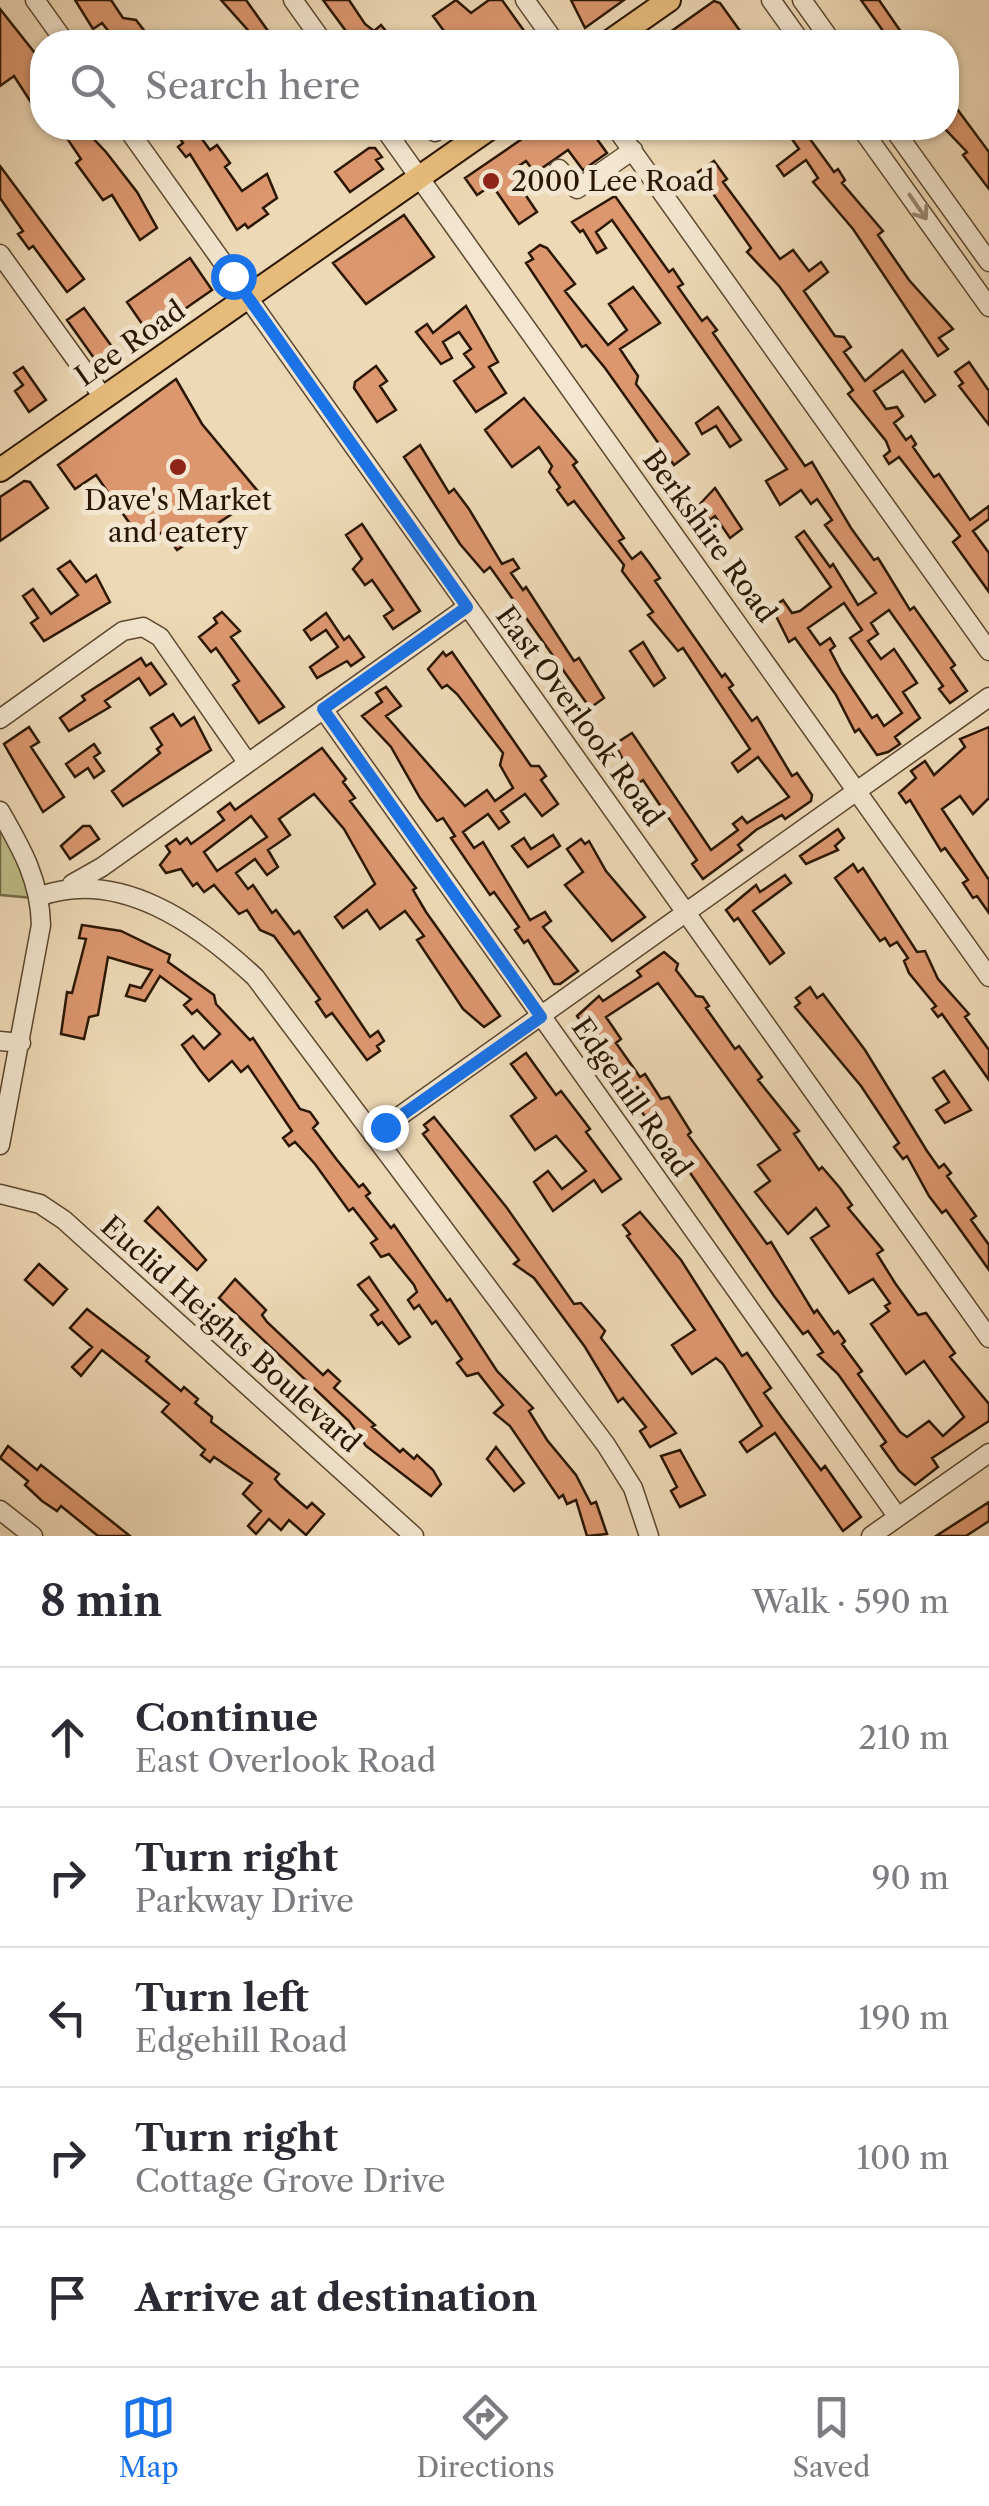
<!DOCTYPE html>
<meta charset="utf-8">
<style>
body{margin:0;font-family:"Libre Caslon Text",serif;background:#f7f7f7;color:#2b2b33}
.stop{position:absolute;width:30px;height:30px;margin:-22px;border:8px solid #1a73e8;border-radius:50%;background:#fff}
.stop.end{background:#1a73e8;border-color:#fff;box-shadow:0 2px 10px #0008}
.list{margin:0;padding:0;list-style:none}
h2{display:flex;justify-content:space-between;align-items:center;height:130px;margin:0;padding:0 40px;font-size:42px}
h2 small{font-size:32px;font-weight:400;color:#7c7c81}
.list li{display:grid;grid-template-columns:65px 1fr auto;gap:30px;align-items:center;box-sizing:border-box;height:140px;padding:0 40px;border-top:2px solid #e1e1e2}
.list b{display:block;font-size:38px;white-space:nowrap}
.list p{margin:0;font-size:32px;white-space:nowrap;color:#7c7c81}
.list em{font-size:32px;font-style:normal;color:#7c7c81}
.icon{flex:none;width:55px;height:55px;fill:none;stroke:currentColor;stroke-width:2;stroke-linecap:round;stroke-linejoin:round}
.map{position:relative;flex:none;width:989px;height:1536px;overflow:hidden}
.search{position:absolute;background:#fff;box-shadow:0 2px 8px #0004;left:30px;right:30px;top:30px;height:110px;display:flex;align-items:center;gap:25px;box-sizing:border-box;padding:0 35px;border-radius:40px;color:#7c7c81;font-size:38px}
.sheet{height:830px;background:#fff}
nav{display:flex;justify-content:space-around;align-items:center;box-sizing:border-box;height:140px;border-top:2px solid #e1e1e2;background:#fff;font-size:28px;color:#7c7c81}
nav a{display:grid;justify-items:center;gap:5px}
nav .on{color:#1a73e8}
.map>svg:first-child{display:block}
</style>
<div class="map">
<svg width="989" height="1536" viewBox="0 0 989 1536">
<rect width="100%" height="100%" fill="#eed9b6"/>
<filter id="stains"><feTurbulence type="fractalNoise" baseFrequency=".002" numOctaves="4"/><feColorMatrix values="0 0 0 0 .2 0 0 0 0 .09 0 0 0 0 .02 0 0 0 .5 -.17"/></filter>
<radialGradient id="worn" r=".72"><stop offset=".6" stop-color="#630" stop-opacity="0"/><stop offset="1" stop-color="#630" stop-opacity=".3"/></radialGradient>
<path fill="#bfbe89" stroke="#746a46" stroke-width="2.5" d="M0 822 34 898 0 895Z"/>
<path fill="#dc976f" stroke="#2a1602" stroke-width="2.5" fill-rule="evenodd" d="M75 0H111L123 18 136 20 153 42H117L102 23 93 29Z
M221 0H246L268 31 256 39Z
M323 0H349L365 24 374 31 381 25 395 42H354Z
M456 0 471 13 489 0H502L532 42H499L492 33 479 42H452L433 16Z
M571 0H624L585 28Z
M861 0H879L908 42H891Z
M714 1 720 3 748 42H656Z
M0 9 42 62V101L34 107 14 76 0 86Z
M946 94 989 152V189L963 155 967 152 946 130Z
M67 128H83L106 152 137 192 157 228 140 240 112 195 103 200 76 163 81 159 62 131Z
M173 128H194L210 150 217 145 230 163 225 167 242 191 267 174 277 198 263 208 268 214 248 228 245 224 237 230 190 154 186 157 178 147 183 143Z
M538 128H589L607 153 583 170 568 150 535 173 526 161 510 172 537 212 519 224 492 185 477 195 465 178Z
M793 128H802L834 172 838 169 845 180 842 183 883 231 878 235 909 280 953 329 939 338 948 349 938 356 853 229 813 182 818 178 806 160 784 176 777 166 799 149 787 132Z
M369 148H375L382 157 376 160 383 169 350 192 335 172Z
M714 161 727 179 723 182 780 259 793 250 809 271 821 262 828 272 804 291 835 336 844 337 851 347 844 352 865 381 902 350 935 395 925 402 903 371 874 391 886 409 897 407 903 416 894 423 906 440 911 436 916 444 913 447 934 477 939 474 970 520 989 506V519L973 531 989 553V592L953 542 960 536 954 528 899 457 889 464 884 456 890 451 886 441 848 394 853 390 779 286 747 252 751 248 698 172Z
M0 166 84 279 67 292 33 246 29 249 18 234 23 231 0 198Z
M615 196 669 272 673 269 683 284 678 287 702 321 707 317 717 330 713 333 794 450 805 466 812 462 851 528 874 560 878 558 910 610 914 607 955 665 951 668 967 691 950 703 939 689 943 686 889 610 871 623 878 634 868 641 881 659 894 649 917 683 903 692 920 718 895 737 900 744 888 752 877 755 859 729 855 732 836 695 795 638 789 642 772 608 783 600 792 613 800 611 831 587 796 537 804 531 830 567 833 564 858 605 876 593 825 525 832 520 817 499 811 504 801 490 780 505 766 481 787 469 612 220 596 232 606 248 597 253 583 230 580 232 572 222ZM844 603 862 630 850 638 902 713 884 726 877 715 872 718 842 673 830 650 835 646 830 638 820 645 808 628Z
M404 215 434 257 366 304 333 263Z
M540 245 547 248 575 284 565 291 608 345 627 330 609 304 633 287 660 323 620 349 638 376 636 384 689 454 674 465 605 368 586 345 582 347 526 263 533 259 529 253Z
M190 258 212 290 149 334 127 302Z
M466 306 498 362 489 367 506 393 476 412 454 381 474 367 464 354 471 349 459 332 443 342 452 358 441 364 416 332 427 324 433 333Z
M84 308 118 355 101 368 67 320Z
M969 362 989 391V425L959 386 963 383 955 372Z
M376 366 387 381 380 386 396 410 377 422 354 388 355 382Z
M23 367 46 400 29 412 15 391 23 385 14 373Z
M176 379 202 424 261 495 177 550 164 531 144 544 96 475 75 489 58 465Z
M524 398 577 462 573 465 624 538 619 541 632 559 641 552 650 564 660 578 655 581 722 677 725 674 733 685 729 688 752 721 757 717 792 776 797 773 812 795 811 801 785 819 782 815 756 830 738 845 742 850 703 879 692 864 697 860 643 780 636 785 615 744 632 733 711 850 738 830 733 824 742 817 747 823 789 797 758 757 738 772 732 763 750 749 683 648 678 651 648 615 653 612 622 571 624 565 574 501 568 505 557 490 560 487 549 472 552 466 539 447 512 467 485 430Z
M718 407 741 440 730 447 716 426 702 434 696 423Z
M420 445 449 493 454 489 469 509 502 564 513 559 519 568 511 573 523 590 526 587 574 661 579 658 604 698 590 708 490 567 484 572 460 544 404 457Z
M24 481 30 482 48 508 0 541V497Z
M715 488 742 529 730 538 715 516 710 520 699 505Z
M362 524 420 611 393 629 384 616 393 610 372 580 365 585 353 569 362 559 346 535Z
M70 561 86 582 96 575 110 602 44 641 31 623 38 618 23 596 33 589 51 614 78 595 58 569Z
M222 612 240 631 231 637 284 707 259 723 233 685 239 681 216 648 211 652 199 637 217 623 214 618Z
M326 613 344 640 349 636 364 657 351 666 347 661 317 678 310 667 338 647 326 630 311 640 304 630Z
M643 642 665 678 654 686 630 651Z
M443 652 446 656 452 652 531 766H539L546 776 541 780 558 804 542 816 525 794 501 811 509 822 499 829 488 814 463 832 474 848 483 842 530 920 545 912 551 921 543 927 578 971 560 984H554L528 940 524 943 515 930 519 927 494 892 490 895 451 838 455 836 443 818 437 821 420 798 391 747 362 716 382 702 376 693 386 687 401 706 386 716 465 806 487 790 495 801 513 788 500 765 503 753 457 694 447 685 442 688 428 669Z
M141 658 146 666 151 663 166 684 150 695 139 678 105 701 110 707 69 731 60 718 85 700 82 696Z
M173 714 181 726 194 717 211 750 123 806 112 791 160 753 157 749 162 745 151 728Z
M29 727 39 742 31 747 64 797 43 812 4 744Z
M989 727V798L973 814 960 796 942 809 989 880V913L977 896 973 898 963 883 968 880 945 848 941 851 910 800 906 803 899 793 916 778 911 771 925 761 934 775 965 747 960 739Z
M94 744 100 753 94 757 104 771 94 778 88 768 75 777 66 764Z
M322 748 346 779 343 782 355 798 350 801 416 888 413 890 426 912 500 1016 484 1027 463 1009 417 940 424 936 405 911 380 929 367 910 343 928 335 917 375 884 344 829 314 794 279 819 290 835 268 850 278 867 267 875 255 859 236 873 248 889 253 885 272 913 276 910 294 934 299 931 370 1037 378 1031 384 1041 377 1046 380 1051 367 1060 332 1013 326 1017 316 1002 320 999 274 936 260 930 247 910 239 914 214 885 204 892 197 883 193 886 181 869 166 873 160 865 170 852 166 846 176 839 180 844 187 838 191 844 224 820 218 812 230 803 235 810ZM251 816 267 837 217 871 204 852Z
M83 826H90L99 839 70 859 61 846Z
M838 829 844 838 835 846 838 850 806 864 800 856Z
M553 835 560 846 528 867 512 846 524 838 531 849Z
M581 839 585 844 589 841 606 871 645 917 612 941 565 885 583 872 567 849Z
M853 864 858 872 863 868 917 952 925 951 938 979 969 1014 965 1017 989 1050V1080L942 1014 938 1017 932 1009 936 1006 909 973 904 961 908 958 897 942 890 946 885 938 880 941 835 878Z
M785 875 791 883 753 911 784 953 770 964 738 918 734 921 726 910 756 885 760 892Z
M82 925 121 931 170 955 168 962 214 995 216 1004 250 1040 253 1038 300 1109 310 1112 318 1123 313 1128 337 1160 359 1187 363 1184 370 1193 366 1196 391 1228 394 1225 447 1301 450 1299 497 1371 533 1408 529 1411 547 1440 576 1475 591 1504 596 1502 607 1534 587 1536 576 1500 567 1504 563 1495 559 1498 510 1426 494 1413 503 1405 478 1373 467 1376 457 1363 462 1359 436 1321 432 1324 419 1305 414 1309 408 1300 417 1292 414 1285 389 1254 381 1257 371 1243 377 1239 353 1208 349 1211 315 1164 295 1142 289 1146 283 1138 292 1131 248 1066 241 1072 232 1061 209 1081 200 1070 182 1045 193 1036 204 1049 220 1034 197 1010 192 1014 184 1005 191 999 160 976 145 1001 126 996 130 985 141 988 152 970 108 957 98 1015 89 1017 84 1039 61 1034 67 992 72 993 86 939 79 938Z
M664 952 678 964 676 970 696 996 703 997 709 1006 706 1008 735 1049 739 1046 756 1069 762 1077 758 1080 799 1131 794 1134 819 1170 822 1167 840 1188 852 1205 848 1208 883 1250 877 1254 895 1283 918 1315 926 1313 955 1353 950 1357 989 1404V1421L932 1458 938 1467 915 1485 899 1471 881 1446 886 1442 838 1374 818 1355 823 1352 808 1331 803 1334 774 1296 680 1158 667 1149 577 1016 599 996 603 1001 641 976 637 971ZM658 983 780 1150 758 1165 770 1181 755 1192 788 1234 816 1208 829 1226 811 1238 849 1293 873 1279 890 1303 885 1306 889 1311 871 1324 906 1374 924 1361 964 1417 943 1436 929 1421 907 1437 900 1432 858 1374 862 1371 842 1344 845 1341 838 1331 834 1334 817 1310 814 1313 771 1242 767 1244 688 1135 691 1132 669 1097 661 1099 645 1074 640 1077 616 1043 621 1039 606 1017Z
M810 987 817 998 823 994 865 1050 927 1151 939 1168 944 1164 951 1173 947 1176 976 1216 971 1220 989 1245V1270L946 1210 942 1213 929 1196 907 1156 903 1159 894 1147 899 1143 861 1086 795 1007 800 1003 796 998Z
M526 1053 556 1095 561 1091 584 1121 590 1129 586 1132 621 1179 602 1192 594 1180 553 1211 534 1182 548 1171 562 1189 586 1171 556 1136 535 1150 511 1116 536 1098 511 1064Z
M944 1071 971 1110 945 1123 936 1110 949 1102 933 1078Z
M434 1117 507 1208 574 1304 581 1303 605 1331 601 1338 676 1433 650 1447 640 1431 646 1427 623 1398 618 1402 585 1347 534 1278 514 1264 519 1260 423 1134 428 1130 424 1125Z
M158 1207 206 1260 197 1270 145 1221Z
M640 1212 681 1260 742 1356 747 1353 771 1388 764 1393 782 1418 821 1470 825 1466 861 1517 843 1531 775 1433 747 1452 740 1442 762 1426 723 1364 716 1358 692 1374 672 1345 695 1330 627 1236 630 1234 623 1225Z
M39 1264 67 1289 53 1305 25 1280Z
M369 1277 410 1337 399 1344 382 1322 378 1325 371 1315 378 1310 358 1285Z
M235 1279 266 1310 262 1315 267 1322 323 1375 328 1370 340 1381 334 1388 375 1425 372 1427 400 1452 403 1449 414 1459 417 1455 433 1470 441 1484 431 1496 366 1446 349 1421 219 1298Z
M87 1309 149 1357 146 1361 181 1391 184 1387 198 1399 195 1403 212 1417 211 1422 279 1474 275 1479 280 1485 307 1508 312 1503 324 1514 306 1535 289 1520 281 1530 269 1519 256 1534 248 1526 261 1511 243 1494 252 1483 214 1457 210 1462 201 1455 205 1450 162 1412 169 1404 102 1350 81 1376 72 1367 92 1347 70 1328Z
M8 1446 37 1470 41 1465 130 1536H98L61 1506 57 1511 42 1501 25 1485 28 1481 0 1458Z
M496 1447 524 1483 514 1491 487 1459Z
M680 1450 705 1495 680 1507 671 1491 677 1487 661 1456Z
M989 1502V1521L966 1536H936Z"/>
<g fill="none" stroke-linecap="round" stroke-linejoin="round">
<g stroke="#5b472f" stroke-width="21">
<path id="minor" d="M35 0 65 42
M293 0 323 42
M525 0 555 42
M771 0 801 42
M802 0 832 42
M127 128 989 1338
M384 128 989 977
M432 128 435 132
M616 128 989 651
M861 128 989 307
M893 128 989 262
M559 169 577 189 633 150
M0 254 103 397
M323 709 897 1516
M0 719 123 631 143 627 160 637 247 762
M0 811C22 849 40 881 41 925L0 1145
M72 884 102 867 467 607
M41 896C120 868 199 925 255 977L606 1445 633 1488 649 1536
M0 1041 21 1043
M373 1135 989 697
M0 1194 40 1204 64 1220 414 1536
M0 1510 33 1536
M871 1536 989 1453"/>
</g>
<g stroke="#2a1602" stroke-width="26">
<path id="major" d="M609 42 669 0
M0 470 490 128"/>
</g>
<use href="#minor" stroke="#f4e6d0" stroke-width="18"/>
<use href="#major" stroke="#e7bc7b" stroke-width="22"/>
</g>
<defs><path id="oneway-shaft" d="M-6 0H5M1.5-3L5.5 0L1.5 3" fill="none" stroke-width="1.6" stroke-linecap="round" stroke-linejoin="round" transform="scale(2.5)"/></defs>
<use stroke="#998873" href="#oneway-shaft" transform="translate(918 207) rotate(55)"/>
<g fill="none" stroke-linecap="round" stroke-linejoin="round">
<path stroke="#1a73e8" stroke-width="12" d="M233 276 467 607 323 709 541 1017 385 1127"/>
</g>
<g fill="#8f2418" stroke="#f4e6d0" stroke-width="4">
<circle cx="491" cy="181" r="10"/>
<circle cx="178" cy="467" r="10"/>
</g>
<g text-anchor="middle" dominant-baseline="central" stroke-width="10" stroke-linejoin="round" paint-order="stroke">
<g font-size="28" fill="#2a1602" stroke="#f4e6d0" text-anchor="start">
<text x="511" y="181">2000 Lee Road</text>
<text x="178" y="500" text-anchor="middle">Dave's Market<tspan x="178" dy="32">and eatery</tspan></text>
</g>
<g font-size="28" fill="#2a1602" stroke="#f4e6d0">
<text transform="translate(130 343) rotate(-35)">Lee Road</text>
<text transform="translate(710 536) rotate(54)">Berkshire Road</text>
<text transform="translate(580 716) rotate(54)">East Overlook Road</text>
<text transform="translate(632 1097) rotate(55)">Edgehill Road</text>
<text transform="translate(231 1334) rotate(42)">Euclid Heights Boulevard</text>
</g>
</g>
<rect width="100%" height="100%" filter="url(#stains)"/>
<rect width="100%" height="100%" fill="url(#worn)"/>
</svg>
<div class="stop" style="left:233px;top:276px"></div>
<div class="stop end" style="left:385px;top:1127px"></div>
<div class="search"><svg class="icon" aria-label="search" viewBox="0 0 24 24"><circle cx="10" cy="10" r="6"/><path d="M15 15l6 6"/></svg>Search here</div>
</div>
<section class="sheet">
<h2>8 min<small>Walk · 590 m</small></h2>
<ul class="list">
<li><svg class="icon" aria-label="ahead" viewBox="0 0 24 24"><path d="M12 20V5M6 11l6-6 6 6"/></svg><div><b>Continue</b><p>East Overlook Road</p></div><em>210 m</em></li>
<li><svg class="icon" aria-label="right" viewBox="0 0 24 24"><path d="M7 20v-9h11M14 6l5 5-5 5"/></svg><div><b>Turn right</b><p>Parkway Drive</p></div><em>90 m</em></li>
<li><svg class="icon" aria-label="left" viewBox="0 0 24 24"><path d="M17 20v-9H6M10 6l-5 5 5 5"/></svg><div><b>Turn left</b><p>Edgehill Road</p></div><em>190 m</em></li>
<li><svg class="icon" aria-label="right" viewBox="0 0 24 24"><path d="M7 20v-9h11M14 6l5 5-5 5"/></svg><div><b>Turn right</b><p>Cottage Grove Drive</p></div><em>100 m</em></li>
<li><svg class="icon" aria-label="arrive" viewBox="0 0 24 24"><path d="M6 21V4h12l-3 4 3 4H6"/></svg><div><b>Arrive at destination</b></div></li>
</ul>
</section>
<nav>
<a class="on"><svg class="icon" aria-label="map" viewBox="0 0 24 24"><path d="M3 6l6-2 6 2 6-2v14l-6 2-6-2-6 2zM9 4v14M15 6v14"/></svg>Map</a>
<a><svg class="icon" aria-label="directions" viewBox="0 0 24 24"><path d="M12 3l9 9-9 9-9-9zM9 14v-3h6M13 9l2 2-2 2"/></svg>Directions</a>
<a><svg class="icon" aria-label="saved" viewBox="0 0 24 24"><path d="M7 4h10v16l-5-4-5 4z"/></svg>Saved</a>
</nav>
